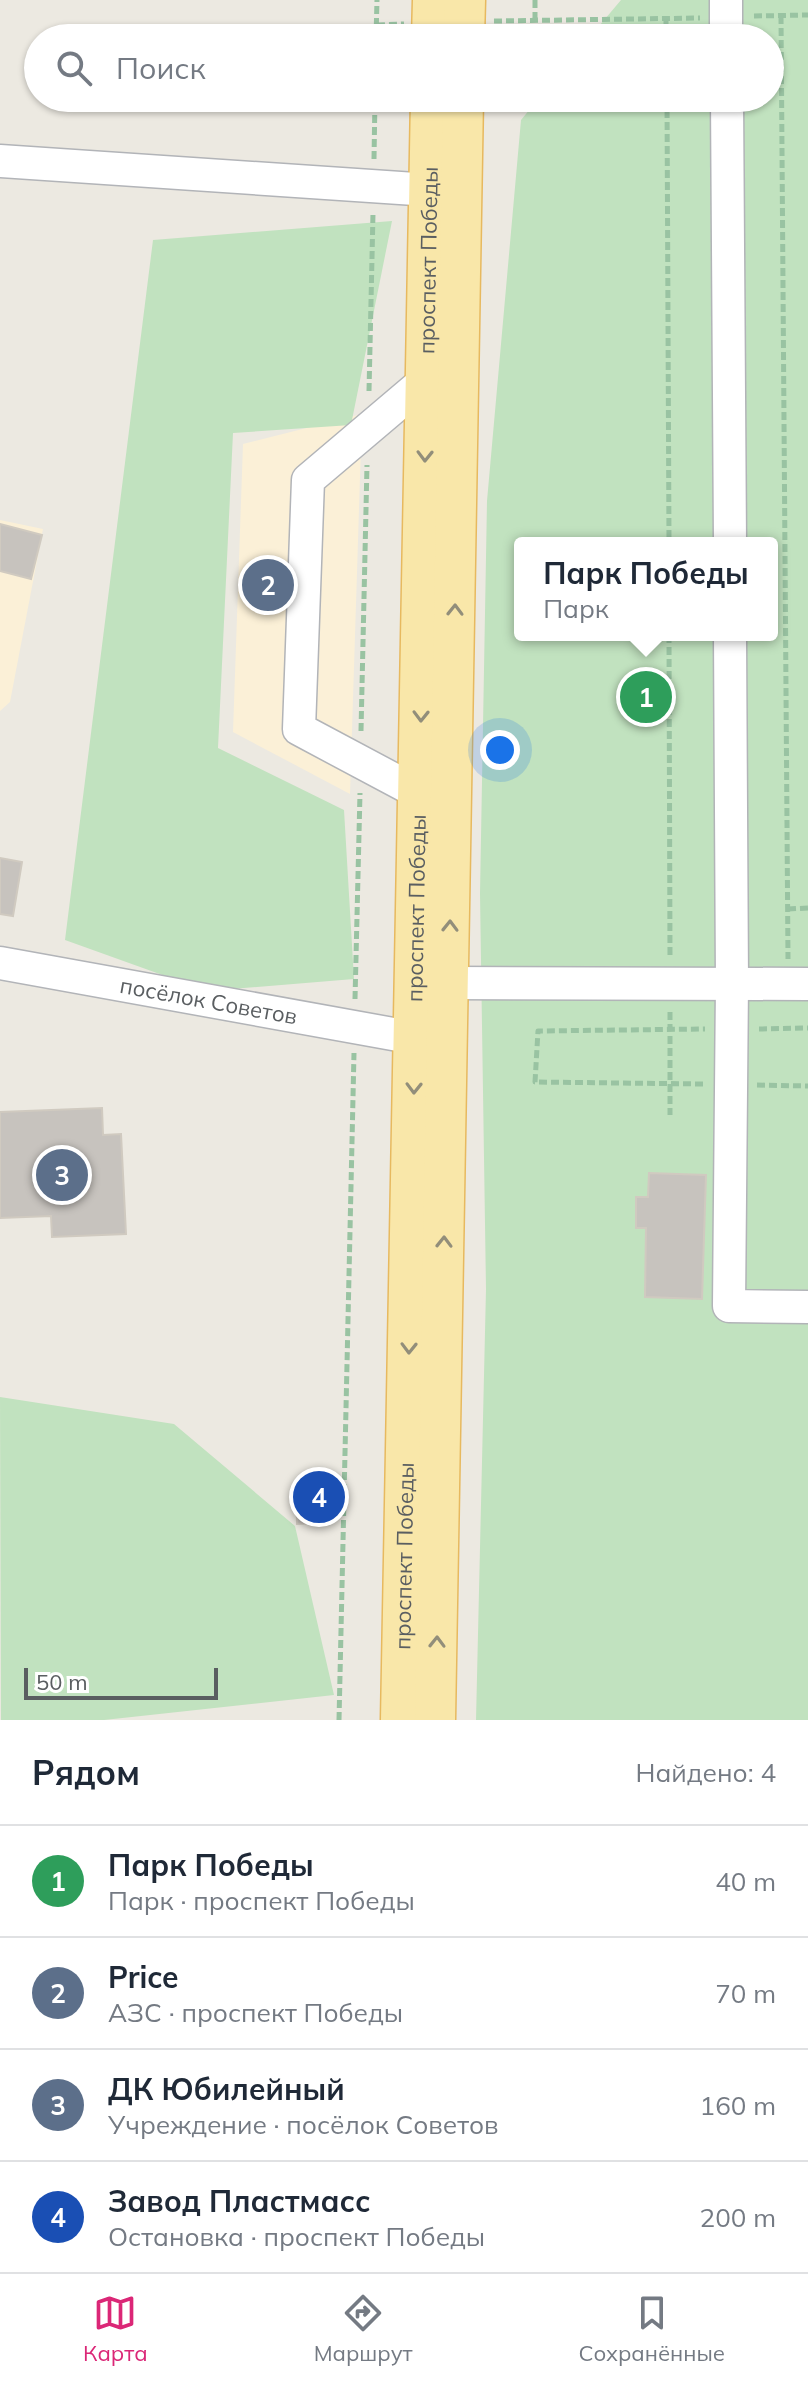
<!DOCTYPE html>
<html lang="ru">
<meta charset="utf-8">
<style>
body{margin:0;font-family:Mulish,sans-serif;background:#f2f2f3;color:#1f2937}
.scale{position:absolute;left:24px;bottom:20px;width:194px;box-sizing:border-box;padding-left:8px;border:4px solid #5a5e61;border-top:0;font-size:22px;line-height:28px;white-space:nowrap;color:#5a5e61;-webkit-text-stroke:6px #fff;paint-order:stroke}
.you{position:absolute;left:500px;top:750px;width:28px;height:28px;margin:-20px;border:6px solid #fff;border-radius:50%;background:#1a73e8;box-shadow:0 0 0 12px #1a73e833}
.badge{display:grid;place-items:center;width:52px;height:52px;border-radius:50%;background:#db2777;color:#fff;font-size:26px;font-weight:700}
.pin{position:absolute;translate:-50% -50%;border:4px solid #fff;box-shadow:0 2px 8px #0006}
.popup{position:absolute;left:514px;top:537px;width:264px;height:104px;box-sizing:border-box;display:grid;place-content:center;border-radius:8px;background:#fff;filter:drop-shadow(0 2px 6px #0005);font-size:26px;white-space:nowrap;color:#747a83}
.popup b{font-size:30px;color:#1f2937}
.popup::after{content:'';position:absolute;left:50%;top:100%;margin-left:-16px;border:16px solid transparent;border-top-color:#fff}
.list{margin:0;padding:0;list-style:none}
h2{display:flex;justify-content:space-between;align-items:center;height:104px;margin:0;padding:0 32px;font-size:34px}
h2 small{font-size:26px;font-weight:400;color:#747a83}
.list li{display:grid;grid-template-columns:52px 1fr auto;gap:24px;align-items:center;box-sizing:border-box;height:112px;padding:0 32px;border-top:2px solid #e0e1e3}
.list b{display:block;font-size:30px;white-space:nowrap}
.list p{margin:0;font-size:26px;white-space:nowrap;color:#747a83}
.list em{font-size:26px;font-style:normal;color:#747a83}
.icon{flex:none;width:44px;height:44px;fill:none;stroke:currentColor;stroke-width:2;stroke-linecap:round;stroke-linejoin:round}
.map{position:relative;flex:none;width:808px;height:1720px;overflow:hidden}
.search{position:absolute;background:#fff;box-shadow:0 2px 6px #0004;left:24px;right:24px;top:24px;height:88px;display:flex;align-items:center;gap:20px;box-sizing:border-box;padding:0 28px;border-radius:44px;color:#747a83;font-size:30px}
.sheet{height:552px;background:#fff}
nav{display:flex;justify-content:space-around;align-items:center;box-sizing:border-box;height:112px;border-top:2px solid #e0e1e3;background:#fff;font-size:22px;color:#747a83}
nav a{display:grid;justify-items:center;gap:4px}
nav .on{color:#db2777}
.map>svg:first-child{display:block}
</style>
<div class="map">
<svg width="808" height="1720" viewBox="0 0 808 1720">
<rect width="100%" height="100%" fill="#ece9e1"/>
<path fill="#fbf0d7" d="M362 414 350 794 233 732 243 444Z
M0 520 43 529 10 702 0 711Z"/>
<path fill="#c1e2bf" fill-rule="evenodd" d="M621 0H808V1720H476L486 1289 480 894 487 501 521 120 539 98H770V38H589ZM520 543H772V635H520Z
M392 221 351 425 233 433 218 748 344 810 354 979 207 991 65 940 153 240Z
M0 1397 174 1424 295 1526 334 1695 104 1720H1Z"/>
<path fill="#c7c3be" stroke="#d0cac0" stroke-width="2" d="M0 524 42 535 31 579 0 571Z
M258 577H278L277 603H258Z
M0 858 22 862 13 916 0 914Z
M102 1108 103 1135 121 1134 126 1234 52 1237 51 1216 0 1218V1112Z
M649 1173 706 1175 702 1299 645 1297 646 1228H636V1197H648Z
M296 1480H312V1523L297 1524Z"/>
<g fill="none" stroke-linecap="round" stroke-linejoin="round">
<g stroke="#b2b4b8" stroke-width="35">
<g id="minor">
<path d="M726 0V38"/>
<path d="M727 98 730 543"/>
<path d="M0 161 430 190"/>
<path d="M730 635 732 983 729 1306 808 1307"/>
<path d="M419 793 299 729 308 480 426 380"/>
<path id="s1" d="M0 963 415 1038"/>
<path d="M449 983 808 984"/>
</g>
</g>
<g stroke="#e7b95f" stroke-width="43">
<g id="major">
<path d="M432 38 433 0"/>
<path d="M464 38 465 0"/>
<path id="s2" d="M401 1720 431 98"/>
<path d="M435 1720 463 98"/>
</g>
</g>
<path stroke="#99c3a2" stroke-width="5" stroke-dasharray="8 4" stroke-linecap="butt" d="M754 16 808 15
M781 16 788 959
M666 19V38
M535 20V0
M494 21 700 18
M377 25 404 24
M376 38 377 0
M667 98 669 543
M374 159 375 98
M369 391 373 213
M669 635 670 958
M361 731 367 465
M788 909 808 908
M355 999 360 793
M670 1012V1115
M759 1029 808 1028
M703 1084 535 1082 538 1031 705 1029
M757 1085 808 1086
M339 1720 354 1053"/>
<use href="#minor" stroke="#fff" stroke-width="32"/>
<use href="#major" stroke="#f9e7a9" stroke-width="40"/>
</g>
<defs><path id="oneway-chevron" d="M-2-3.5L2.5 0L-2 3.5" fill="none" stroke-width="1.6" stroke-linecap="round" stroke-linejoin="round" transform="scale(2)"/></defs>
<g stroke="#928e7a">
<use href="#oneway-chevron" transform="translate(425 456) rotate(91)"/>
<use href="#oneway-chevron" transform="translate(455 610) rotate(-89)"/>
<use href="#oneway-chevron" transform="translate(421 716) rotate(91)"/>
<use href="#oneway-chevron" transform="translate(450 926) rotate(-89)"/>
<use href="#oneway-chevron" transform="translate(414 1088) rotate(91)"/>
<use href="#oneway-chevron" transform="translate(444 1242) rotate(-89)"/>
<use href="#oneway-chevron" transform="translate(409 1348) rotate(91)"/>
<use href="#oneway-chevron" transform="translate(437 1642) rotate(-89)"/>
</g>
<g text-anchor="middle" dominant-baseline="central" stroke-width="8" stroke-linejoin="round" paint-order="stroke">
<g font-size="22" fill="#5a5e61" stroke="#fff">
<text stroke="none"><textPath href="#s2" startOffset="1460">проспект Победы</textPath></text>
<text stroke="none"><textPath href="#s2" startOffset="812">проспект Победы</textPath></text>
<text stroke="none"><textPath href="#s1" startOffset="212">посёлок Советов</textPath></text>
<text stroke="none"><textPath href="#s2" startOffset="164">проспект Победы</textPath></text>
</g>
</g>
</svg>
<div class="scale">50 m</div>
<div class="you"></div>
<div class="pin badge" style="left:646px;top:697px;background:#2e9e5b">1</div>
<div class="popup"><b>Парк Победы</b>Парк</div>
<div class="pin badge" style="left:268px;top:585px;background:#5c6f8a">2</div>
<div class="pin badge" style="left:62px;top:1175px;background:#5c6f8a">3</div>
<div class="pin badge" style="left:319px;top:1497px;background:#1a4fb4">4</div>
<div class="search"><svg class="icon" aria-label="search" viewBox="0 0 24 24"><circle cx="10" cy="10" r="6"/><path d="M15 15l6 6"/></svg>Поиск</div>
</div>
<section class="sheet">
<h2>Рядом<small>Найдено: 4</small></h2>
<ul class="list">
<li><span class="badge" style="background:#2e9e5b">1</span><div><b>Парк Победы</b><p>Парк · проспект Победы</p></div><em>40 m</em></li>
<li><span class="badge" style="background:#5c6f8a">2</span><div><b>Price</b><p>АЗС · проспект Победы</p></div><em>70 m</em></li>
<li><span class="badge" style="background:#5c6f8a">3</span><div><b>ДК Юбилейный</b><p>Учреждение · посёлок Советов</p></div><em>160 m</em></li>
<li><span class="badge" style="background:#1a4fb4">4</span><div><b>Завод Пластмасс</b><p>Остановка · проспект Победы</p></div><em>200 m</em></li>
</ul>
</section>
<nav>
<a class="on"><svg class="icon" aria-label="map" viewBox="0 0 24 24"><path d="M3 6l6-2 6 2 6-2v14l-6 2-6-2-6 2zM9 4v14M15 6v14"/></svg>Карта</a>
<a><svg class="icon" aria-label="directions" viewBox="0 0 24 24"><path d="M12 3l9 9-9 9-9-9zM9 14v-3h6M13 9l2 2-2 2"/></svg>Маршрут</a>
<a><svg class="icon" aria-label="saved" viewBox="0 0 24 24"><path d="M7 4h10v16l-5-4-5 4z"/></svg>Сохранённые</a>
</nav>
